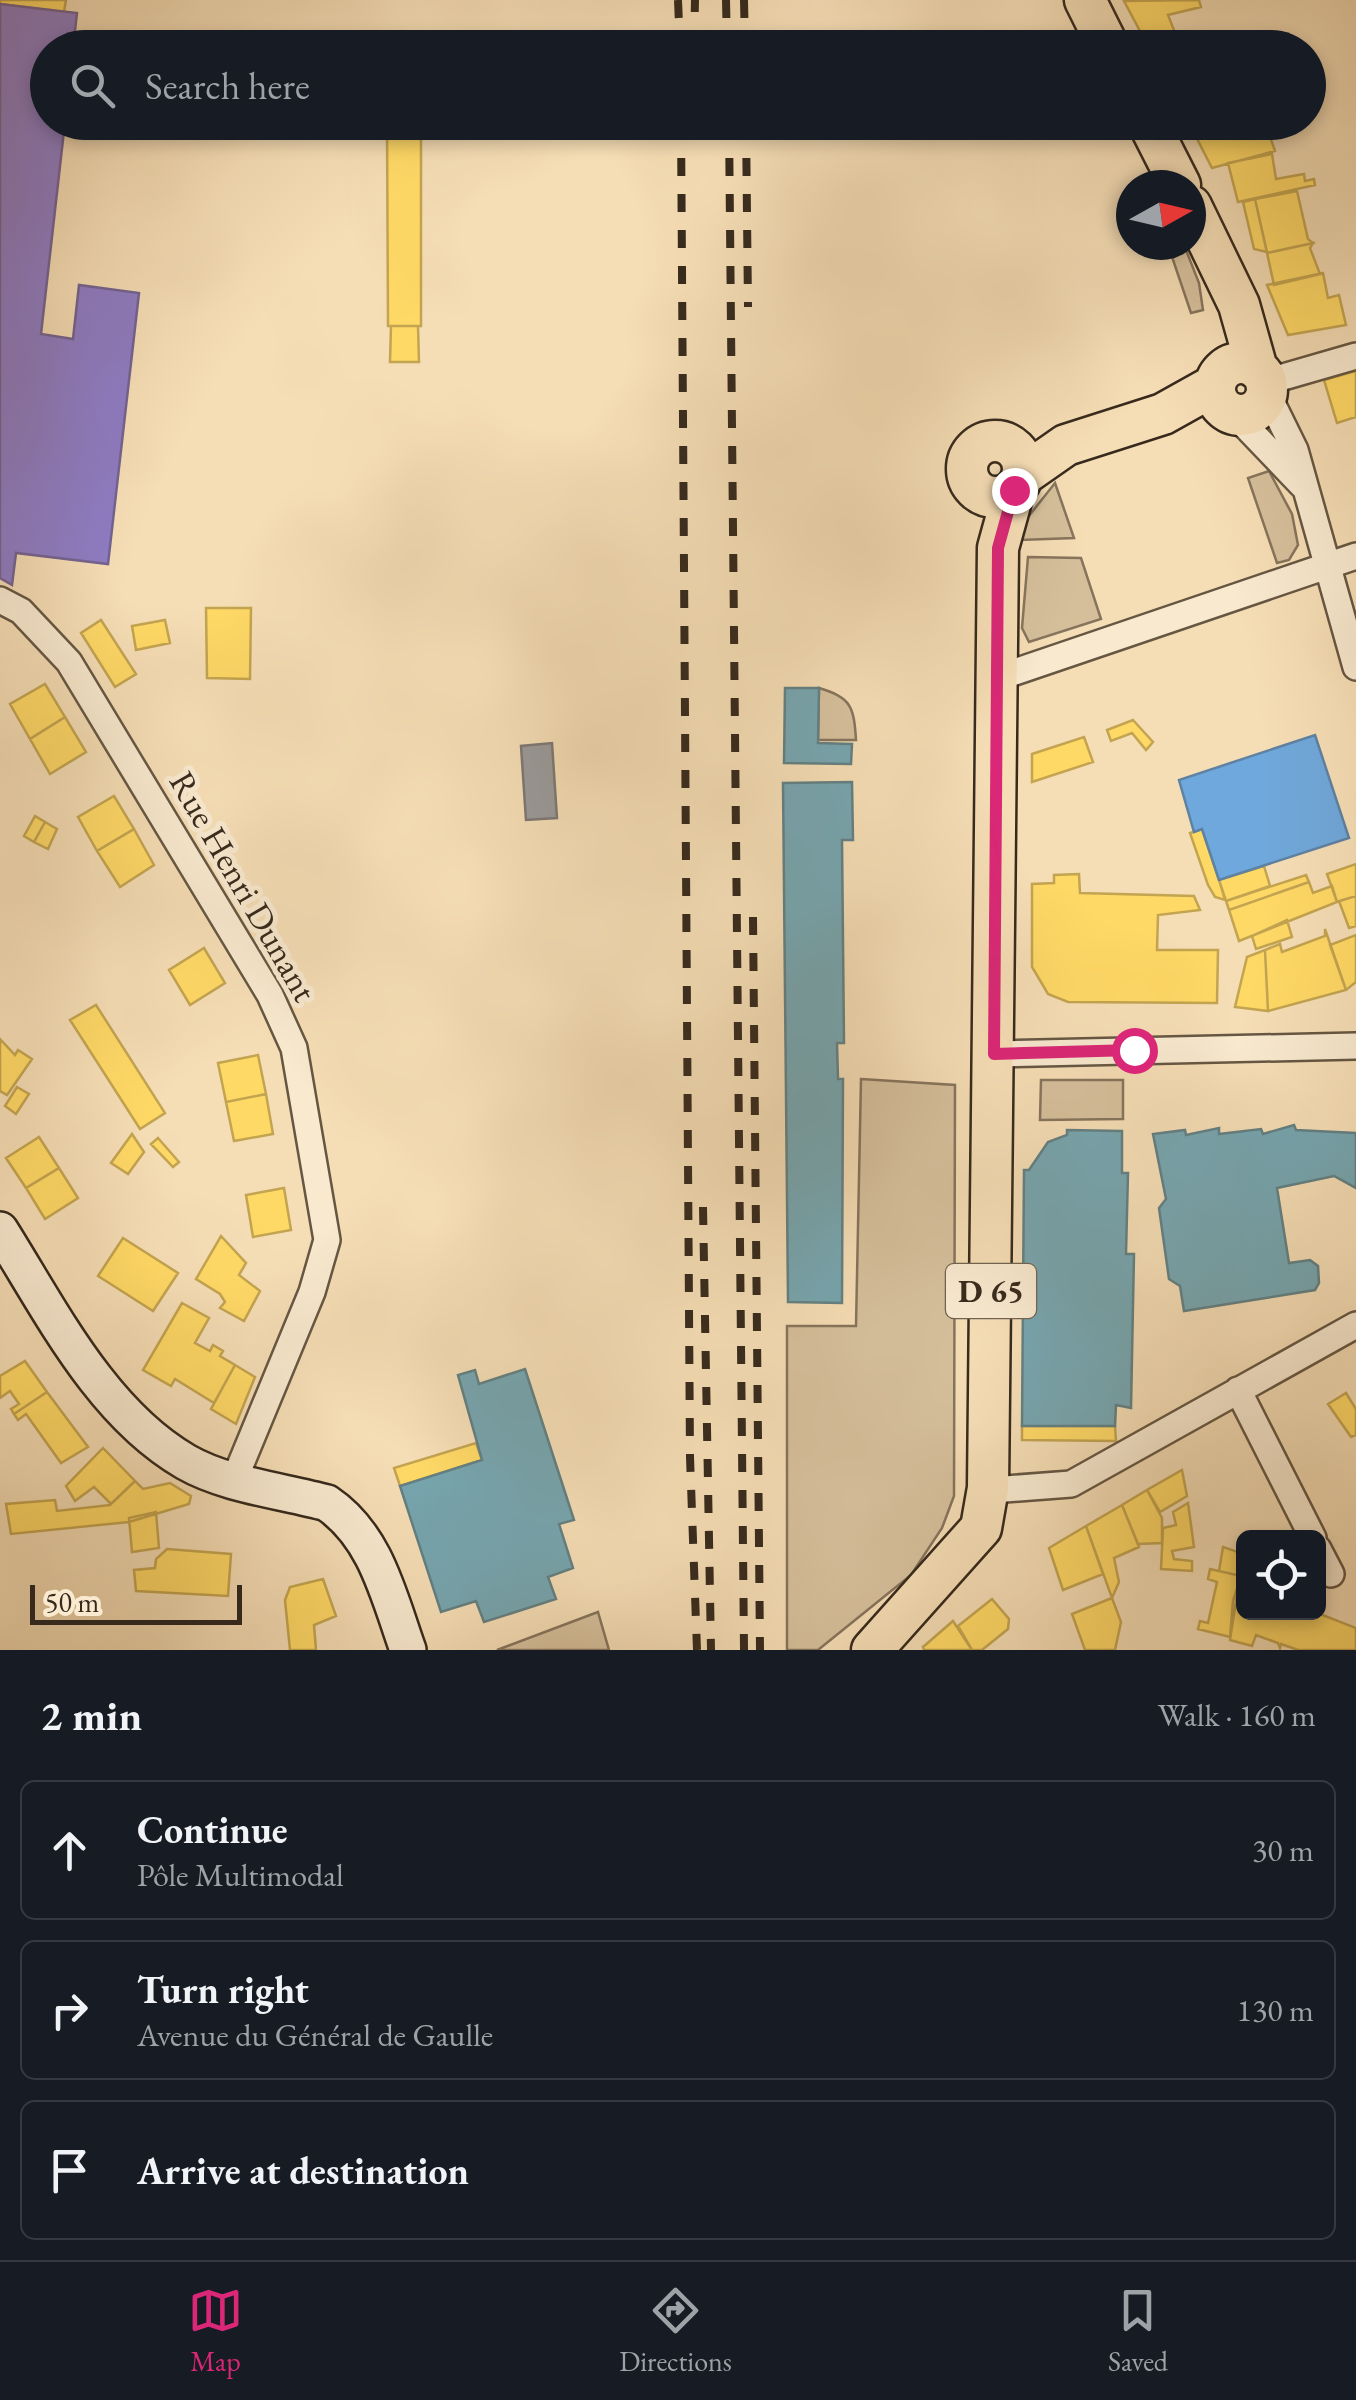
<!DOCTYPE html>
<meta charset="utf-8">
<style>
body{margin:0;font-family:"EB Garamond",serif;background:#20242c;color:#f1f3f6}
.controls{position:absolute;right:30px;bottom:30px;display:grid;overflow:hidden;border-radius:15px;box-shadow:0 5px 15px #0003}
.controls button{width:90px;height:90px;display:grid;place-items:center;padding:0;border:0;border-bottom:2px solid #363941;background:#171b24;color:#f1f3f6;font:50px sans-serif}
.compass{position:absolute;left:1116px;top:170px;width:90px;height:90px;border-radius:50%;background:#171b24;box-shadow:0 5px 15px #0003;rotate:82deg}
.scale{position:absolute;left:30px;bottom:25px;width:212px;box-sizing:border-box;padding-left:10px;border:5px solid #372a1d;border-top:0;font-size:28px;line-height:35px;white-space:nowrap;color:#372a1d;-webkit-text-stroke:8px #f8e9cf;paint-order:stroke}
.stop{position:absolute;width:30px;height:30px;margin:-22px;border:8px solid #db2777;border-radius:50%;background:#fff}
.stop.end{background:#db2777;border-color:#fff;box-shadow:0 2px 10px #0008}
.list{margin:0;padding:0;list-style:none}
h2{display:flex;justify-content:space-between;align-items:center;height:130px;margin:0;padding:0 40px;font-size:42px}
h2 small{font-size:32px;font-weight:400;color:#9ea1a6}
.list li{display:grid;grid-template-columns:65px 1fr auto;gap:30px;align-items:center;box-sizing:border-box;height:140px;margin:0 20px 20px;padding:0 20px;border:2px solid #363941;border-radius:15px}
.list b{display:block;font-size:38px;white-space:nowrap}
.list p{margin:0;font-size:32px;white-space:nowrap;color:#9ea1a6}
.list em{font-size:32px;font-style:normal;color:#9ea1a6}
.icon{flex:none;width:55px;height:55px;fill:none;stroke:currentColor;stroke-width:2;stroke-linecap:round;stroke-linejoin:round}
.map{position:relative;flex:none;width:1356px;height:1650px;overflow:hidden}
.search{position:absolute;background:#171b24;box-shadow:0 5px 15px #0003;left:30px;right:30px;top:30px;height:110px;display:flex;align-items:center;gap:25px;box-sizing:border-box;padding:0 35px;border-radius:55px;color:#9ea1a6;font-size:38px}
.sheet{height:610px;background:#171b24}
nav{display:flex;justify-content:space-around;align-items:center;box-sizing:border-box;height:140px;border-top:2px solid #363941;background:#171b24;font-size:28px;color:#9ea1a6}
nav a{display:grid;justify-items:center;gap:5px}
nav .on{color:#db2777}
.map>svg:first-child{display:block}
</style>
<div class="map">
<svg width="1356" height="1650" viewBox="0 0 1356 1650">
<rect width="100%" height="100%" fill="#f5ddb5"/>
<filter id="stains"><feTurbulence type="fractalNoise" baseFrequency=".002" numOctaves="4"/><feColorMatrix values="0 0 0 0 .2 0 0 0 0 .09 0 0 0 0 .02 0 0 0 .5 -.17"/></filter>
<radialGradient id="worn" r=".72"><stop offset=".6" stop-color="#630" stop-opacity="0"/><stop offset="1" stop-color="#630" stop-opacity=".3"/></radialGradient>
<path fill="#d5bf9b" stroke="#86745c" stroke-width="2.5" d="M1168 245H1184L1199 283 1203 310 1191 313Z
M1269 471 1292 514 1298 545 1289 560 1277 563 1248 478Z
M1055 483 1074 538 1020 540 1028 517Z
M1028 557 1081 558 1101 619 1029 642 1022 628Z
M819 688C851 697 854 707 856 740H818Z
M861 1079 955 1085 954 1496 942 1528 911 1575 818 1650H787V1326H856Z
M1041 1080H1123V1119L1040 1120Z
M598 1612 609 1650H497Z"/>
<path fill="#ffd966" stroke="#c3a450" stroke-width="2.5" d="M0 0H66L64 12 0 4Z
M1199 0 1201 7 1168 15 1181 48H1149L1124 1Z
M387 122H421V326H388Z
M1202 122H1265L1275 151 1212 168 1191 127Z
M1272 154 1276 179 1304 174 1305 181 1314 179 1315 185 1238 202 1228 163Z
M1297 191 1308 239 1313 243 1267 253 1255 199Z
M1255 199 1267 252 1254 249 1243 202Z
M1313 243 1310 248 1320 274 1274 285 1267 253Z
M1323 273 1328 298 1339 295 1346 325 1288 335 1267 285Z
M391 326H418L419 362H390Z
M1356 371V417L1337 423 1324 380Z
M206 608H251L250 679 207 678Z
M101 620 136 674 115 687 81 633Z
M165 620 170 643 136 650 132 626Z
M45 684 65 717 30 739 10 704Z
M65 717 86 752 50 774 30 739Z
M1133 720 1153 742 1146 750 1132 733 1111 741 1107 730Z
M1084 737 1093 762 1032 782V754Z
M114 796 134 829 97 851 78 817Z
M35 816 45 822 34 842 24 836Z
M45 822 57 829 48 849 34 842Z
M134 829 154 865 120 887 97 851Z
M1202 829 1219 880 1225 900 1215 897 1208 885 1190 833Z
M1356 864V896L1337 902 1327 874Z
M1264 866 1270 886 1226 901 1219 880Z
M1079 874 1080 893 1194 896 1200 910 1158 915 1157 950H1218L1217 1003 1068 1002 1048 994 1032 967V884L1054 883V875Z
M1306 875 1309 882 1229 910 1226 901Z
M1309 882 1313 893 1332 886 1337 902 1239 941 1229 910Z
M1356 896V926L1349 928 1339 901Z
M1287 920 1292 937 1256 949 1252 936Z
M1325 929 1346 990 1268 1011 1265 950 1280 944 1282 952 1325 936Z
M1356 935V982L1346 990 1330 945Z
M204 948 225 983 190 1005 169 970Z
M1265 950 1268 1011 1235 1007 1247 957Z
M96 1005 165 1113 140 1129 70 1020Z
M0 1039 15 1055 18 1050 32 1059 7 1095 0 1091Z
M258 1055 266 1094 226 1102 218 1063Z
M17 1087 29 1094 16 1114 5 1106Z
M266 1094 273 1134 234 1141 226 1102Z
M132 1134 144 1152 128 1174 111 1163Z
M39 1137 59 1168 26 1188 6 1158Z
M158 1138 179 1162 173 1167 151 1144Z
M59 1168 78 1198 45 1219 26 1188Z
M284 1188 291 1230 253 1237 246 1195Z
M221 1236 246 1263 239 1275 260 1291 244 1321 220 1308 225 1302 220 1294 196 1279Z
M123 1238 178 1273 153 1311 98 1276Z
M182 1303 209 1318 195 1343 210 1351 213 1345 223 1351 220 1356 235 1365 214 1403 175 1379 171 1386 143 1370Z
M25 1361 47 1392 14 1414 11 1409 19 1404 10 1391 0 1398V1376Z
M235 1365 255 1377 236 1424 211 1409Z
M47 1392 88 1447 61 1463 26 1414 18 1420 14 1414Z
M1346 1393 1356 1409V1435L1351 1437 1328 1404Z
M1022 1426H1115L1116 1441 1022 1440Z
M476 1443 482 1460 400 1486 394 1468Z
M103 1448 135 1481 111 1504 94 1487 75 1501 66 1486Z
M1182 1470 1187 1496 1160 1512 1147 1490Z
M135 1481 143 1489 170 1483 191 1496 189 1504 129 1522 11 1534 6 1504 55 1500 57 1511 110 1505Z
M1147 1490 1162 1518V1543L1138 1544 1122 1505Z
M1188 1503 1194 1547 1172 1551 1174 1559 1192 1561V1571L1161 1569 1163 1528 1176 1525 1173 1512Z
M1122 1505 1139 1547 1114 1558 1119 1582 1112 1598 1086 1526Z
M156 1512 159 1548 132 1552 129 1518Z
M1086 1526 1103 1574 1063 1590 1049 1548Z
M1223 1547 1244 1554 1241 1576 1219 1571Z
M167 1549 231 1554 228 1596 136 1591 134 1570 155 1568 156 1559Z
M1210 1569 1241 1576 1233 1601 1230 1637 1198 1629 1200 1621 1208 1623 1217 1582 1208 1579Z
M323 1579 336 1616 314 1625 316 1650H290L285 1600 290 1587Z
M1238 1588 1244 1589V1612H1315L1356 1628V1650H1298L1281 1644 1280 1648 1278 1643 1256 1635 1252 1646 1230 1640Z
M1112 1598 1121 1622 1115 1650H1085L1072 1614Z
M992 1599 1009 1619 1008 1629 982 1650H972L958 1626Z
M953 1621 972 1650H924L923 1647Z"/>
<path fill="#8e7cc3" stroke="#746391" stroke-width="2.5" d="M0 4 77 13 73 48H48V122H65L41 334 73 339 79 285 139 293 108 564 16 553 12 585 0 578Z"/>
<path fill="#6fa8dc" stroke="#5e82a3" stroke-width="2.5" d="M1315 735 1349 838 1219 880 1202 829 1194 832 1179 780Z"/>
<path fill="#76a5af" stroke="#638083" stroke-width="2.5" d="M785 688H819L818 743 852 744 851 764 784 763Z
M852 782 853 840H842L844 1043H837L838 1079H843L842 1303 788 1302 783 783Z
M1294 1125 1296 1130 1356 1133V1188L1334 1176 1277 1188 1289 1263 1310 1260 1318 1266 1319 1283 1315 1290 1184 1311 1180 1286 1169 1279 1159 1208 1166 1199 1153 1134 1185 1130 1186 1135 1219 1128V1134L1261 1129 1263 1134Z
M1067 1130 1122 1131V1173H1128L1126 1254H1134L1131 1408 1116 1405 1115 1426H1022L1024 1170H1029L1048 1142 1067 1135Z
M525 1369 574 1520 559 1524 573 1568 548 1577 556 1599 484 1622 476 1601 441 1612 400 1486 482 1460 458 1375 475 1370 479 1384Z"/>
<path fill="#999" stroke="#7c7874" stroke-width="2.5" d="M552 743 557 818 526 820 521 746Z"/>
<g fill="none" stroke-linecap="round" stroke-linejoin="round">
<g stroke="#665743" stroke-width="30">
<path id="street" d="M1266 382 1356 356
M1267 393 1295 450 1356 667
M1235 415 1302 485
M0 600 21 611 69 662 270 995 294 1048 327 1240 312 1292 235 1478
M997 678 1356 556
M994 1054 1356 1046
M1238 1390 1313 1538
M1005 1489 1071 1484 1356 1325
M1318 1549 1331 1574"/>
</g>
<g stroke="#372a1d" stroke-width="40">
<path id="secondary" d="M0 1230C51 1311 101 1413 186 1462 226 1485 283 1491 327 1503 376 1536 389 1597 408 1650"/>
</g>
<g stroke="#372a1d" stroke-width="45">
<path id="primary" d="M1085 0 1109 48
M1148 122 1180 185
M1191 206 1239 305 1257 369
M1215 389a26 26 0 1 1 52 0a26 26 0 1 1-52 0Z
M967 469a28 28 0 1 1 56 0a28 28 0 1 1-56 0Z
M1023 475 1066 445 1163 414 1215 385
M872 1650 981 1528 988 1488 998 548 1014 490"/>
</g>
<use href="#street" stroke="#f8e9cf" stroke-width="25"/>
<use href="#secondary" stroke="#f8e9cf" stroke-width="35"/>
<use href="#primary" stroke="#f5ddb5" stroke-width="40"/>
<path stroke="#372a1d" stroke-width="8" stroke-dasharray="18 18" stroke-linecap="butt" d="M678 0 680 48
M726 0 727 48
M744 0 745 48
M694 48 695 0
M681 122 690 1457 697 1650
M729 122 744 1650
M746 122 748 307
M753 917 760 1650
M703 1207 711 1650"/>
</g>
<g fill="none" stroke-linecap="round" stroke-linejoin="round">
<path stroke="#db2777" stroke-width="12" d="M1014 490 998 548 994 1054 1134 1050"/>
</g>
<g text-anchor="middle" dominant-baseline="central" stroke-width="10" stroke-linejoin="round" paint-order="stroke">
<rect fill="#f8e9cf" stroke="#716352" stroke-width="2.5" x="946" y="1264" width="90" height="54" rx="8"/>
<g font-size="32" font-weight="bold" fill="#372a1d">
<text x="991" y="1291">D 65</text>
</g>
<g font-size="35" fill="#372a1d" stroke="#f8e9cf">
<text transform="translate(244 886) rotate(60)">Rue Henri Dunant</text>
</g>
</g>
<rect width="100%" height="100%" filter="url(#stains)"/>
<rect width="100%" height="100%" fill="url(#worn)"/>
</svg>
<div class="controls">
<button><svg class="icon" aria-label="locate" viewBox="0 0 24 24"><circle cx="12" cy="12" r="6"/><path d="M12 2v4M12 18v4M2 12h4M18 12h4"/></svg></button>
</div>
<svg class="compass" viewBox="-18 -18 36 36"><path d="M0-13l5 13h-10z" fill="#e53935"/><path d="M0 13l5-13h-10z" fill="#9ea1a6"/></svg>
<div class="scale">50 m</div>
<div class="stop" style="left:1134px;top:1050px"></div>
<div class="stop end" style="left:1014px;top:490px"></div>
<div class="search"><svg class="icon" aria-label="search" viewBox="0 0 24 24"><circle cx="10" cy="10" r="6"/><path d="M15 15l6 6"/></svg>Search here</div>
</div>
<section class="sheet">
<h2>2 min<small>Walk · 160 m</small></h2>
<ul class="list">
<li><svg class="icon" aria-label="ahead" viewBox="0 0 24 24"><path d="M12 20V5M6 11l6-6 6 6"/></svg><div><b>Continue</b><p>Pôle Multimodal</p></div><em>30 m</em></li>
<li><svg class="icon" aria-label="right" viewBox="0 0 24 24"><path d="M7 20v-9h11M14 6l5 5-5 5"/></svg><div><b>Turn right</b><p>Avenue du Général de Gaulle</p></div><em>130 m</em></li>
<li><svg class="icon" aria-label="arrive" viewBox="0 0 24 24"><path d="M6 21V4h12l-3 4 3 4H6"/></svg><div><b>Arrive at destination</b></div></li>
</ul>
</section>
<nav>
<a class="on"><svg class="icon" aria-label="map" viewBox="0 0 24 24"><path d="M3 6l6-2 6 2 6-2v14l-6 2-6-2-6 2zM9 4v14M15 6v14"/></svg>Map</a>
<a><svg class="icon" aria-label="directions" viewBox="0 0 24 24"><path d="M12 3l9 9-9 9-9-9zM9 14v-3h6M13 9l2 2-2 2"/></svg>Directions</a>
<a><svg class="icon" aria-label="saved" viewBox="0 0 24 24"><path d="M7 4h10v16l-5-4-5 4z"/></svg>Saved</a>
</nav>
